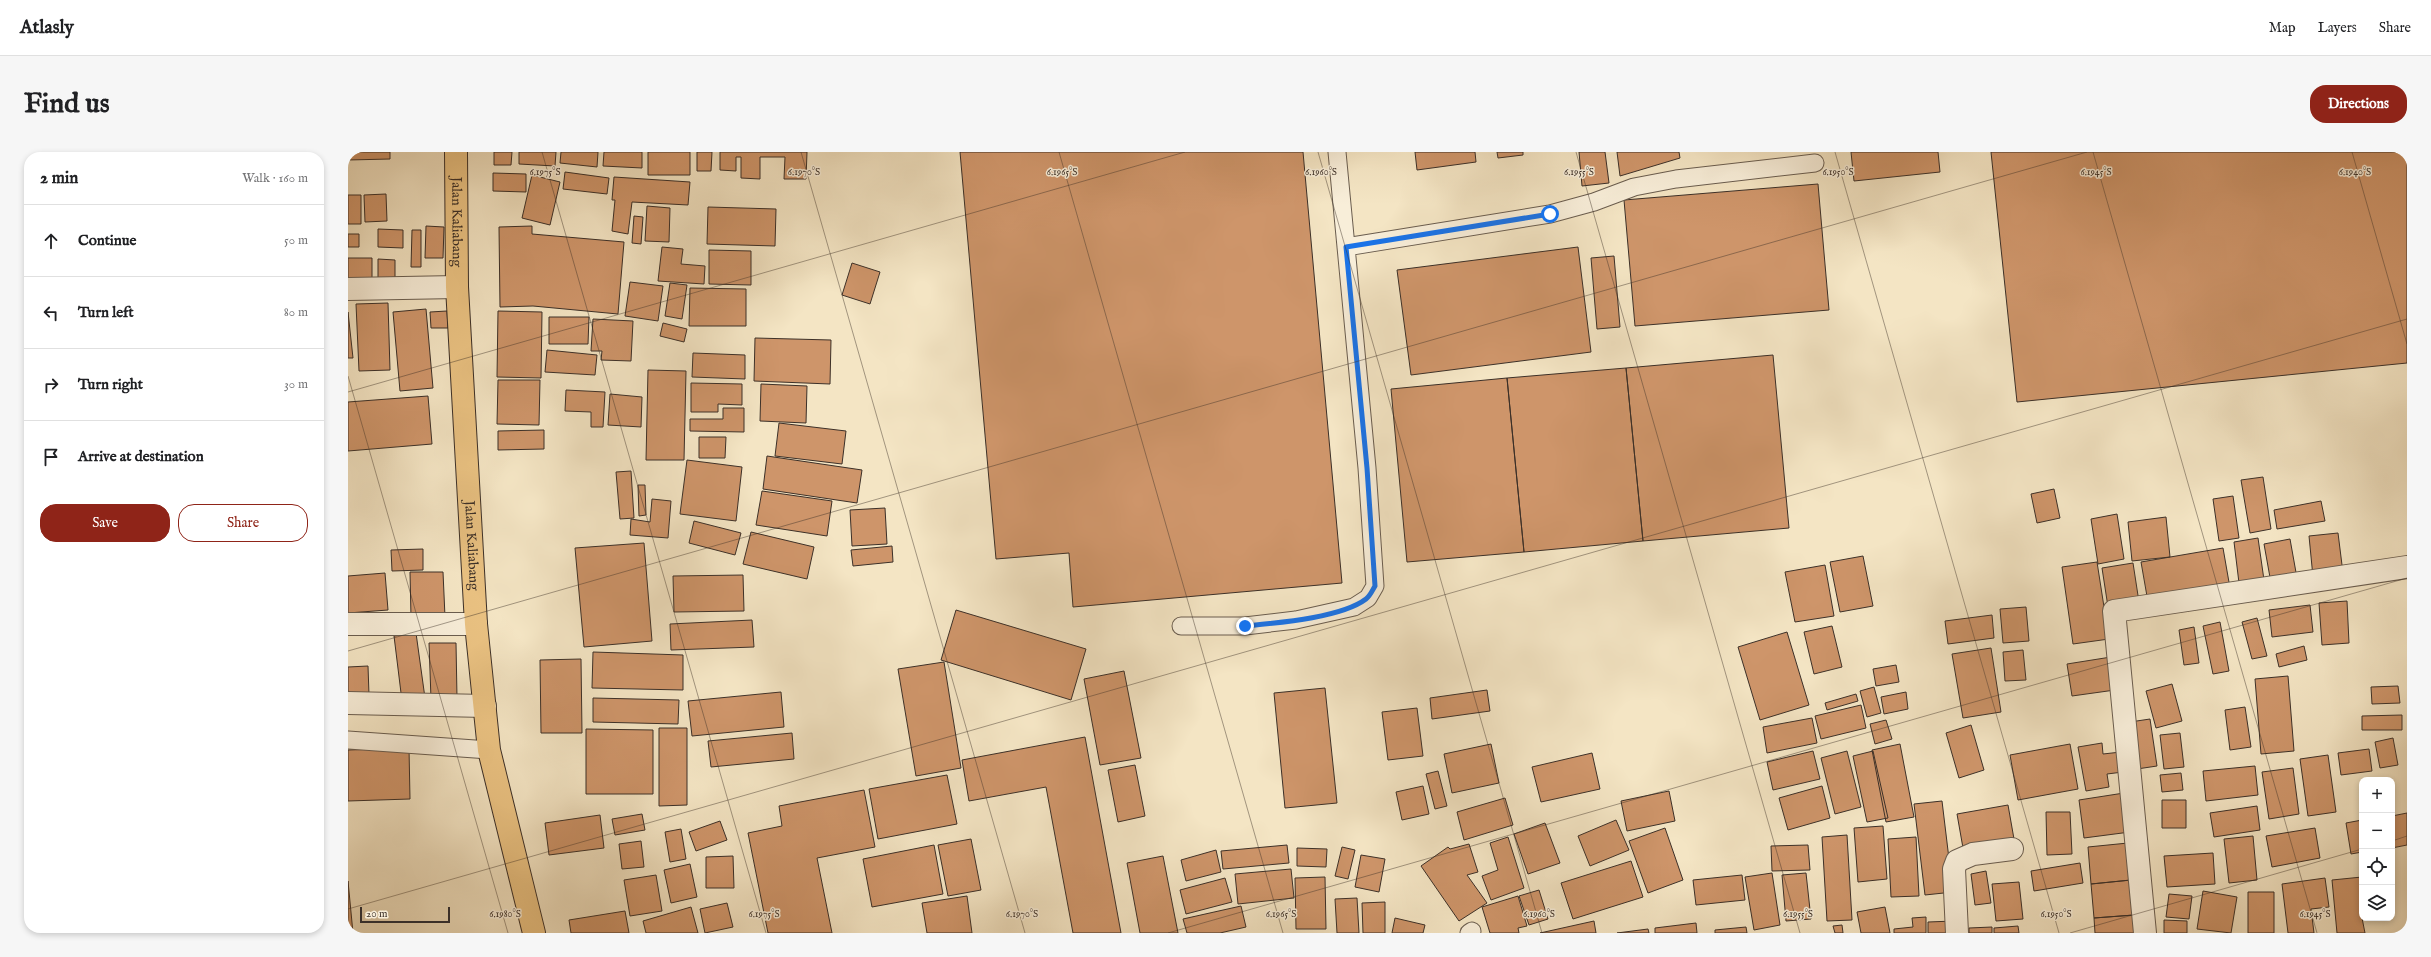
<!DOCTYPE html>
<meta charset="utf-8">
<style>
body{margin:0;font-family:"IM FELL English",serif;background:#f6f6f6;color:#202124}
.controls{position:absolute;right:12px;bottom:12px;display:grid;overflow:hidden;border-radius:8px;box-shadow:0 2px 6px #0003}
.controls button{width:36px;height:36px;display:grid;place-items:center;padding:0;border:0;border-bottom:1px solid #e0e0e0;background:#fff;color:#202124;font:20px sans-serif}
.scale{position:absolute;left:12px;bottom:10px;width:90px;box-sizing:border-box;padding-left:4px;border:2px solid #3c3028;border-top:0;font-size:11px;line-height:14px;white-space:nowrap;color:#3c3028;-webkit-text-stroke:3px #f8eed9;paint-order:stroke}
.stop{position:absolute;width:12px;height:12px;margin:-9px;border:3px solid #1a73e8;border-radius:50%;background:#fff}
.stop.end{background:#1a73e8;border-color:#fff;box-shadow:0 1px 4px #0008}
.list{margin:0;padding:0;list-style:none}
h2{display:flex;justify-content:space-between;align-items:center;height:52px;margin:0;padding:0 16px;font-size:17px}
h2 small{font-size:13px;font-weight:400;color:#757577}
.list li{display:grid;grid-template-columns:26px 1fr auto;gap:12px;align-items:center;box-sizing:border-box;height:72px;padding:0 16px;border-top:1px solid #e0e0e0}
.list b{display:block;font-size:15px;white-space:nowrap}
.list em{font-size:13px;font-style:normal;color:#757577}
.actions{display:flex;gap:8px;padding:12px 16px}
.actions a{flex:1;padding:9px 0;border:1px solid #8f2418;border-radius:16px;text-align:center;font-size:14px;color:#8f2418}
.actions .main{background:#8f2418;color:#fff}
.icon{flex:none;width:22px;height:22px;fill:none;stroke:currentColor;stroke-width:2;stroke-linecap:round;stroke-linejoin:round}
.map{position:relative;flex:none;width:2059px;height:781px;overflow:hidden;border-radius:16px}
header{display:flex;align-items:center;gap:24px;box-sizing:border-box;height:56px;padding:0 20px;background:#fff;border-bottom:1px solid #e0e0e0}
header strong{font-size:19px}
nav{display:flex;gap:22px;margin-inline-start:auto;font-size:14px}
.intro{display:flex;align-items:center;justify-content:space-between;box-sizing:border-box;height:96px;padding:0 24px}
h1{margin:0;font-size:28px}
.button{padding:10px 18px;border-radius:16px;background:#8f2418;color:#fff;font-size:14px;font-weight:700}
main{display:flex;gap:24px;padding:0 24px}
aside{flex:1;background:#fff;border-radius:16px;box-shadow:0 2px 6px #0003}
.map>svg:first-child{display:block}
</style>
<header>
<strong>Atlasly</strong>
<nav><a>Map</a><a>Layers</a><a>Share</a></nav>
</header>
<div class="intro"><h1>Find us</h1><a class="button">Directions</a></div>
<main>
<aside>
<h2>2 min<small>Walk · 160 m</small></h2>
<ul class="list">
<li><svg class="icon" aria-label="ahead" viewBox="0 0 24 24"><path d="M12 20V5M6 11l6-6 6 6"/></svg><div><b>Continue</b></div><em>50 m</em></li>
<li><svg class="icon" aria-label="left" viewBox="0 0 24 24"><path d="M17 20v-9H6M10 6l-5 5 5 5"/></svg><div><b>Turn left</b></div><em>80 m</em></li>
<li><svg class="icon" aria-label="right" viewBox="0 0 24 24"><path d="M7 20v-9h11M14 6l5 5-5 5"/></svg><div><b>Turn right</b></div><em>30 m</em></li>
<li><svg class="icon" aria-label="arrive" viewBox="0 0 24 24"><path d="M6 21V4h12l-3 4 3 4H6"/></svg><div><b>Arrive at destination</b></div></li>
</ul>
<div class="actions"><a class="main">Save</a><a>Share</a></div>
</aside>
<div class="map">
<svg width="2059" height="781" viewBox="0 0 2059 781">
<rect width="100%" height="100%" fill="#f4e5c4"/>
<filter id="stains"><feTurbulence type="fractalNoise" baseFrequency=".005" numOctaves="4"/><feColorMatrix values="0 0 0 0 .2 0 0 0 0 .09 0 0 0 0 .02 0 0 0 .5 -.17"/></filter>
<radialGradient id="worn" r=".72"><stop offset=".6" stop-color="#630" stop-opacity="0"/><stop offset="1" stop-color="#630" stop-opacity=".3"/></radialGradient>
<path fill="#ce956a" stroke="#3c3028" d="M0 0H42V7L0 8Z
M146 0H164L163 13H146Z
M171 0H208L207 14 171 12Z
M213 0H250L249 15 212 11Z
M256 0H294V16L255 14Z
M300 0H342V23H300Z
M349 0H364L363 19H349Z
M372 0H459L458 27H436L437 5H412V27L393 26V5H388V19L372 18Z
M612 0H955L994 431 725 455 721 401 648 407Z
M1067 0H1127L1128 10 1069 18Z
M1149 0H1175V3L1150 6Z
M1231 0H1257L1261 31 1234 34Z
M1269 0H1331L1332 6 1272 24Z
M1503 0H1590L1592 20 1506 29Z
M1643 0H2059V211L1669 250Z
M217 20 261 26 259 42 215 37Z
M145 21 178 22V40L145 39Z
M184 23 212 30 202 73 174 66Z
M266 25 342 30 340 53 284 50 280 82 264 79 267 48H264Z
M1470 32 1481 158 1287 174 1276 48Z
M38 42 39 69 17 70 16 43Z
M0 43H13V72H0Z
M299 54 322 56 321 90 297 89Z
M360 55 428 57 427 94 359 92Z
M286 64 295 65 293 92 284 91Z
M78 74 96 75 95 106H77Z
M184 74V82L276 90 270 162 185 154 152 155 151 75Z
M30 77 55 78V96L30 95Z
M64 78H73V115H63Z
M0 82H11V95H0Z
M314 95 335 97 333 112 357 114 356 132 310 129Z
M1230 95 1243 200 1063 223 1049 118Z
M361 98 403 99V133L361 132Z
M1266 104 1272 175 1249 177 1243 106Z
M0 106H24V131H0Z
M30 107 47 108V134L30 135Z
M504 111 532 120 522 152 494 143Z
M282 130 315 134 310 169 277 164Z
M322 131 339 133 334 167 317 164Z
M342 136 398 137V174H341Z
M40 151 42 218 11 219 8 152Z
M78 157 85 236 52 239 45 160Z
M99 159 100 176H83L82 160Z
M150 159 194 160 193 226 149 225Z
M0 160 5 206H0Z
M201 165H241L240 192H201Z
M245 167 285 169 283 209 253 208 254 199H243Z
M315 171 339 177 336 190 312 184Z
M407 186 483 188 482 232 406 229Z
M199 198 249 203 247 223 197 220Z
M345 201 397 203V227L344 225Z
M1425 203 1441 376 1295 389 1278 216Z
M1278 216 1295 389 1176 400 1159 226Z
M300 218 338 219 336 308H298Z
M1159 226 1176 400 1059 410 1043 237Z
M150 228H192L191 273 149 272Z
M343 231 394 232V253L370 252V260H343Z
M413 232 459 234 458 271 412 269Z
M218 238 257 240 255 275H243V260L217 259Z
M262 242 294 245 293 275 260 273Z
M80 244 84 292 0 299V250Z
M375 256H396V280L342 279V267H375Z
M431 271 498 279 494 312 427 304Z
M196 278V297L150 298V279Z
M351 285H378L377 306H351Z
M419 304 514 318 509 351 415 337Z
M339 308 394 315 388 369 332 362Z
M283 319 286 366 272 367 268 320Z
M1915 325 1923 377 1902 381 1893 328Z
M290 333H297L298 363 291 364Z
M1706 337 1712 366 1689 371 1683 342Z
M414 339 484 349 479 384 408 373Z
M1885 344 1891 386 1871 389 1865 347Z
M304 347 323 349 320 386 282 383 283 367 302 370Z
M1973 349 1977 369 1929 377 1926 358Z
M537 356 539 392 504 394 502 358Z
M1769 362 1776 407 1750 412 1743 367Z
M1818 365 1822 405 1784 409 1780 370Z
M346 369 393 381 387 403 341 391Z
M403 380 466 395 459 427 395 412Z
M1990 381 1995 421 1965 425 1961 384Z
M1910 386 1916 428 1891 431 1886 390Z
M1942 387 1949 426 1923 431 1916 392Z
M296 391 304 489 236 495 227 396Z
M544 394 545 410 505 414 503 398Z
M1875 396 1882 436 1800 450 1793 410Z
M75 397V418L44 419 43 398Z
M1515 404 1525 454 1492 460 1482 410Z
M1749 410 1761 487 1725 492 1714 415Z
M1785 411 1791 450 1760 455 1754 416Z
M1477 413 1486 464 1447 470 1437 420Z
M62 420H95L97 465H63Z
M37 421 40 458 0 461V424Z
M395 423 396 459 326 460 325 424Z
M1999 449 2001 491 1974 493 1971 451Z
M1962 453 1965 480 1924 485 1921 458Z
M1678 455 1681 489 1655 491 1652 457Z
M608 458 738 497 723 548 593 508Z
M1644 463 1646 486 1600 492 1597 469Z
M1909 466 1919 504 1904 507 1894 470Z
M404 468 406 495 323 498 322 472Z
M1872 470 1881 519 1865 522 1855 474Z
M1484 474 1494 515 1466 522 1456 480Z
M1846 475 1851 511 1836 513 1831 478Z
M1439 480 1461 553 1412 568 1390 495Z
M68 481 77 546 54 549 46 484Z
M81 491H108L109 546 83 547Z
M1956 494 1959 508 1931 515 1928 502Z
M1643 496 1653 560 1615 566 1604 502Z
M1675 498 1678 528 1657 529 1655 500Z
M245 500 335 503V538L244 536Z
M1763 505 1767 538 1724 544 1719 512Z
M233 507 234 581H193L192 508Z
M596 510 613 616 568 624 550 517Z
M1548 513 1551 530 1528 534 1525 517Z
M20 514 21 543 0 544V515Z
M776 519 793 606 752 613 736 527Z
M1940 524 1946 599 1913 602 1907 527Z
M1824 532 1834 569 1808 576 1798 539Z
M2050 534 2052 551 2024 552 2023 535Z
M1526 535 1533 561 1519 565 1512 539Z
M977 536 989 651 937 656 926 541Z
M1139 538 1142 559 1084 567 1082 546Z
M433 540 436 575 344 584 340 549Z
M1558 540 1560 557 1536 562 1533 545Z
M1508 542 1510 549 1479 558 1477 551Z
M245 546 331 548 330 572 245 570Z
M1513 553 1518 576 1473 587 1467 564Z
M1897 555 1903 595 1882 598 1877 558Z
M1069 556 1075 604 1040 608 1034 560Z
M2054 563V578H2014V564Z
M1464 566 1469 591 1419 601 1415 575Z
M1802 567 1809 614 1789 617 1782 570Z
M1538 568 1544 587 1527 592 1522 572Z
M1623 573 1636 618 1611 626 1598 581Z
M311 576H339V653L311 654Z
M238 577 305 578V642H238Z
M444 581 446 607 363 615 360 589Z
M1832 581 1836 615 1816 617 1812 583Z
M737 585 773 781H725L698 635 621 649 614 608Z
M2045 586 2050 613 2032 616 2027 590Z
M1754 591 1755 602 1773 600 1775 620 1759 622 1761 635 1738 639 1730 595Z
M1143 592 1151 631 1104 641 1096 602Z
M1552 592 1566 665 1538 670 1524 598Z
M1722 592 1730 637 1670 648 1662 603Z
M61 596 62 647 0 649V598Z
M2021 597 2024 619 1993 623 1990 601Z
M1465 599 1472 627 1425 638 1419 610Z
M1499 599 1513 655 1487 662 1473 606Z
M1525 599 1540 666 1519 670 1505 604Z
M1244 601 1252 637 1193 650 1184 615Z
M1980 603 1988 660 1960 664 1952 607Z
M787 613 797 664 770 670 760 618Z
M1907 614 1910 643 1858 649 1855 619Z
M1945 616 1951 662 1921 667 1914 620Z
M1090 619 1099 654 1087 657 1078 622Z
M1833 621 1835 638 1814 640 1812 623Z
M599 623 609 672 530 687 521 637Z
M1075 634 1081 662 1054 668 1048 640Z
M1474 634 1482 666 1440 678 1431 646Z
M516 638 527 695 469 706 484 781H420L400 681 434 674 431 654Z
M1321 639 1327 669 1279 679 1273 649Z
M1776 641 1782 680 1736 686 1731 648Z
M1157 646 1165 673 1116 688 1109 660Z
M1814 648H1838V676H1814Z
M1594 649 1605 740 1577 743 1566 652Z
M1660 653 1666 687 1615 696 1609 662Z
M1909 654 1912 678 1866 685 1862 661Z
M1698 660H1722L1724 702 1699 703Z
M2059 661V693L2044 696V664Z
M294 662 297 678 267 683 264 667Z
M252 663 256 696 201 703 197 671Z
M1268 668 1281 698 1242 714 1230 684Z
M2014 668V700L2003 702 1998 671Z
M372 669 379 688 348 699 341 680Z
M1197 671 1212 711 1180 722 1166 682Z
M1535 674 1539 727 1510 730 1506 676Z
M1317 676 1335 728 1300 741 1281 689Z
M1967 676 1972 706 1924 715 1918 684Z
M333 677 338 707 322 710 317 680Z
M1499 683 1504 768 1479 769 1474 685Z
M1905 684 1909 728 1881 731 1876 687Z
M1160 685 1176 736 1143 748 1134 724 1150 718 1142 691Z
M1568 685 1571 744 1543 745 1540 687Z
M623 687 633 738 600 744 590 693Z
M293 689 296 715 274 717 271 692Z
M1780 691 1783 728 1743 732 1740 695Z
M1121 692 1130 720 1119 723 1139 751 1111 769 1073 714 1100 695 1102 697Z
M586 693 595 742 524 755 515 707Z
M939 693 941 711 875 717 873 699Z
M1460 693 1462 718 1424 719 1423 694Z
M994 695 1007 698 1000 727 987 724Z
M949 696 979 697 978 715 949 714Z
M868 698 873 720 838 729 833 708Z
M1865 701 1867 732 1819 735 1816 704Z
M1013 703 1037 707 1031 740 1007 735Z
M385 704 386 736H358V705Z
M815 704 830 781H792L779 711Z
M1283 709 1295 745 1225 767 1213 731Z
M1732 711 1735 731 1686 739 1683 719Z
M342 712 349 745 323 751 316 718Z
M943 717 946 746 890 752 887 722Z
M1638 719 1643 751 1627 753 1623 722Z
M1424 721 1432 773 1406 778 1397 725Z
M1458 721 1463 767 1438 769 1434 723Z
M308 723 314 759 282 764 276 728Z
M1394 723 1397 748 1348 753 1345 728Z
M977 725 978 777H948L947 726Z
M2014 725V766L2017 781H1989L1984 728Z
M877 726 884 750 838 762 832 738Z
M1977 726 1981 755 1963 757 1966 781H1940L1934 732Z
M1783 728 1786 763 1746 766 1743 732Z
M0 729 5 781H0Z
M1671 730 1675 767 1648 769 1644 732Z
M1191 738 1200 767 1181 773 1171 744Z
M1855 739 1889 745 1883 781 1849 777Z
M1900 740H1926V781H1900Z
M1821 742 1844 744 1841 767 1818 765Z
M619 744 624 781H579L574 751Z
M1170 744 1179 774 1170 776 1171 781H1142L1134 755Z
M1009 746 1011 781H989L987 747Z
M1037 750V781H1015L1014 751Z
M379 751 385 775 357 781 352 757Z
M893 754 898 775 872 781H839L835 767Z
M343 755 350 781H298L295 769Z
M1537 755 1542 781H1513L1509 760Z
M277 759 281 781H223L221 768Z
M1786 763 1788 781H1747L1746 766Z
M1578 765V781H1546V777L1565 775 1564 766Z
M1047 766 1077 773 1075 781H1044Z
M1816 768 1839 769V781H1816Z
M1246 769 1248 781H1192Z
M1606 769 1607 781H1580V770Z
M1348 771 1349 781H1307V776Z
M1494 773 1495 781H1487L1485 774Z
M1670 774 1671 781H1646V776Z
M1398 775 1399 781H1367V778Z
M1644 775V781H1621V776Z
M1300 777 1301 781H1269Z"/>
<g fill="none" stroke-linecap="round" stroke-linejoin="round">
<g stroke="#6a5d4f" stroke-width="19">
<path id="lane" d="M998 95 1202 62 1246 50 1286 35 1328 27 1467 11
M833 474H897L948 468 1006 455 1020 446 1027 434 1019 316 989 0
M0 588 141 598
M1121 781 1124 779"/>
</g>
<g stroke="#6a5d4f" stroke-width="24">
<path id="street" d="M0 137 109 135
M0 472H128
M0 551 137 554
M1609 781 1606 717 1609 709 1625 702 1664 697
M1797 781 1766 459 2059 415"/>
</g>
<g stroke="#3c3028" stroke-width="24">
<g id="primary">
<path id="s1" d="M108 0 109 135 128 472 141 598 186 781"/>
</g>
</g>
<use href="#lane" stroke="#f8eed9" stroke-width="17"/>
<use href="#street" stroke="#f8eed9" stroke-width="22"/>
<use href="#primary" stroke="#eac282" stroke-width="22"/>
</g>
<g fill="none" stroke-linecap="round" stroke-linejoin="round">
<path stroke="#1a73e8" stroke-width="5" d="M897 474C928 471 993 466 1018 447 1022 444 1024 439 1027 434L1019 316 998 95 1202 62"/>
</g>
<path fill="none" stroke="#3c3028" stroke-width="1" stroke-opacity="0.45" d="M194 0 418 781M453 0 677 781M711 0 935 781M970 0 1194 781M1228 0 1452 781M1487 0 1711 781M1745 0 1969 781M2004 0 2059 192M0 224 160 781M0 240 837 0M0 499 1739 0M2044 689 2059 684M0 757 2059 167M820 781 2059 426M1722 781 2014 697"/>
<g text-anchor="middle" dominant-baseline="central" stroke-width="3" stroke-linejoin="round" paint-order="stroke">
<g font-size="14" fill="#3c3028" stroke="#f8eed9">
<text stroke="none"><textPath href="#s1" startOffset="70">Jalan Kaliabang</textPath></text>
<text stroke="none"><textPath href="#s1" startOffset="394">Jalan Kaliabang</textPath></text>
</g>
</g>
<g font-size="10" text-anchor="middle" fill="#3c3028" stroke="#f8eed9" stroke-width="3" stroke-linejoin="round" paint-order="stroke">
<text x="197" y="23">6.1975°S</text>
<text x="456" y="23">6.1970°S</text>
<text x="714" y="23">6.1965°S</text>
<text x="973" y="23">6.1960°S</text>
<text x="1231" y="23">6.1955°S</text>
<text x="1490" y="23">6.1950°S</text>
<text x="1748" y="23">6.1945°S</text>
<text x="2007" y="23">6.1940°S</text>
<text x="157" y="765">6.1980°S</text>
<text x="416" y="765">6.1975°S</text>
<text x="674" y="765">6.1970°S</text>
<text x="933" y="765">6.1965°S</text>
<text x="1191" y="765">6.1960°S</text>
<text x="1450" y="765">6.1955°S</text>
<text x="1708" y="765">6.1950°S</text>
<text x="1967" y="765">6.1945°S</text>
</g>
<rect width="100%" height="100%" filter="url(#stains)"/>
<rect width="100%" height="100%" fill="url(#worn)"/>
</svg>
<div class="controls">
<button>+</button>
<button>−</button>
<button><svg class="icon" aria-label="locate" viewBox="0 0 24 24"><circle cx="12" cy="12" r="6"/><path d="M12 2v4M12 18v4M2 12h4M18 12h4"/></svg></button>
<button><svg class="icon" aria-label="layers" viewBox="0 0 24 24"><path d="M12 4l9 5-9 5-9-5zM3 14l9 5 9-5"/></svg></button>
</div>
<div class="scale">20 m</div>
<div class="stop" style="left:1202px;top:62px"></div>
<div class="stop end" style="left:897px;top:474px"></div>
</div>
</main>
